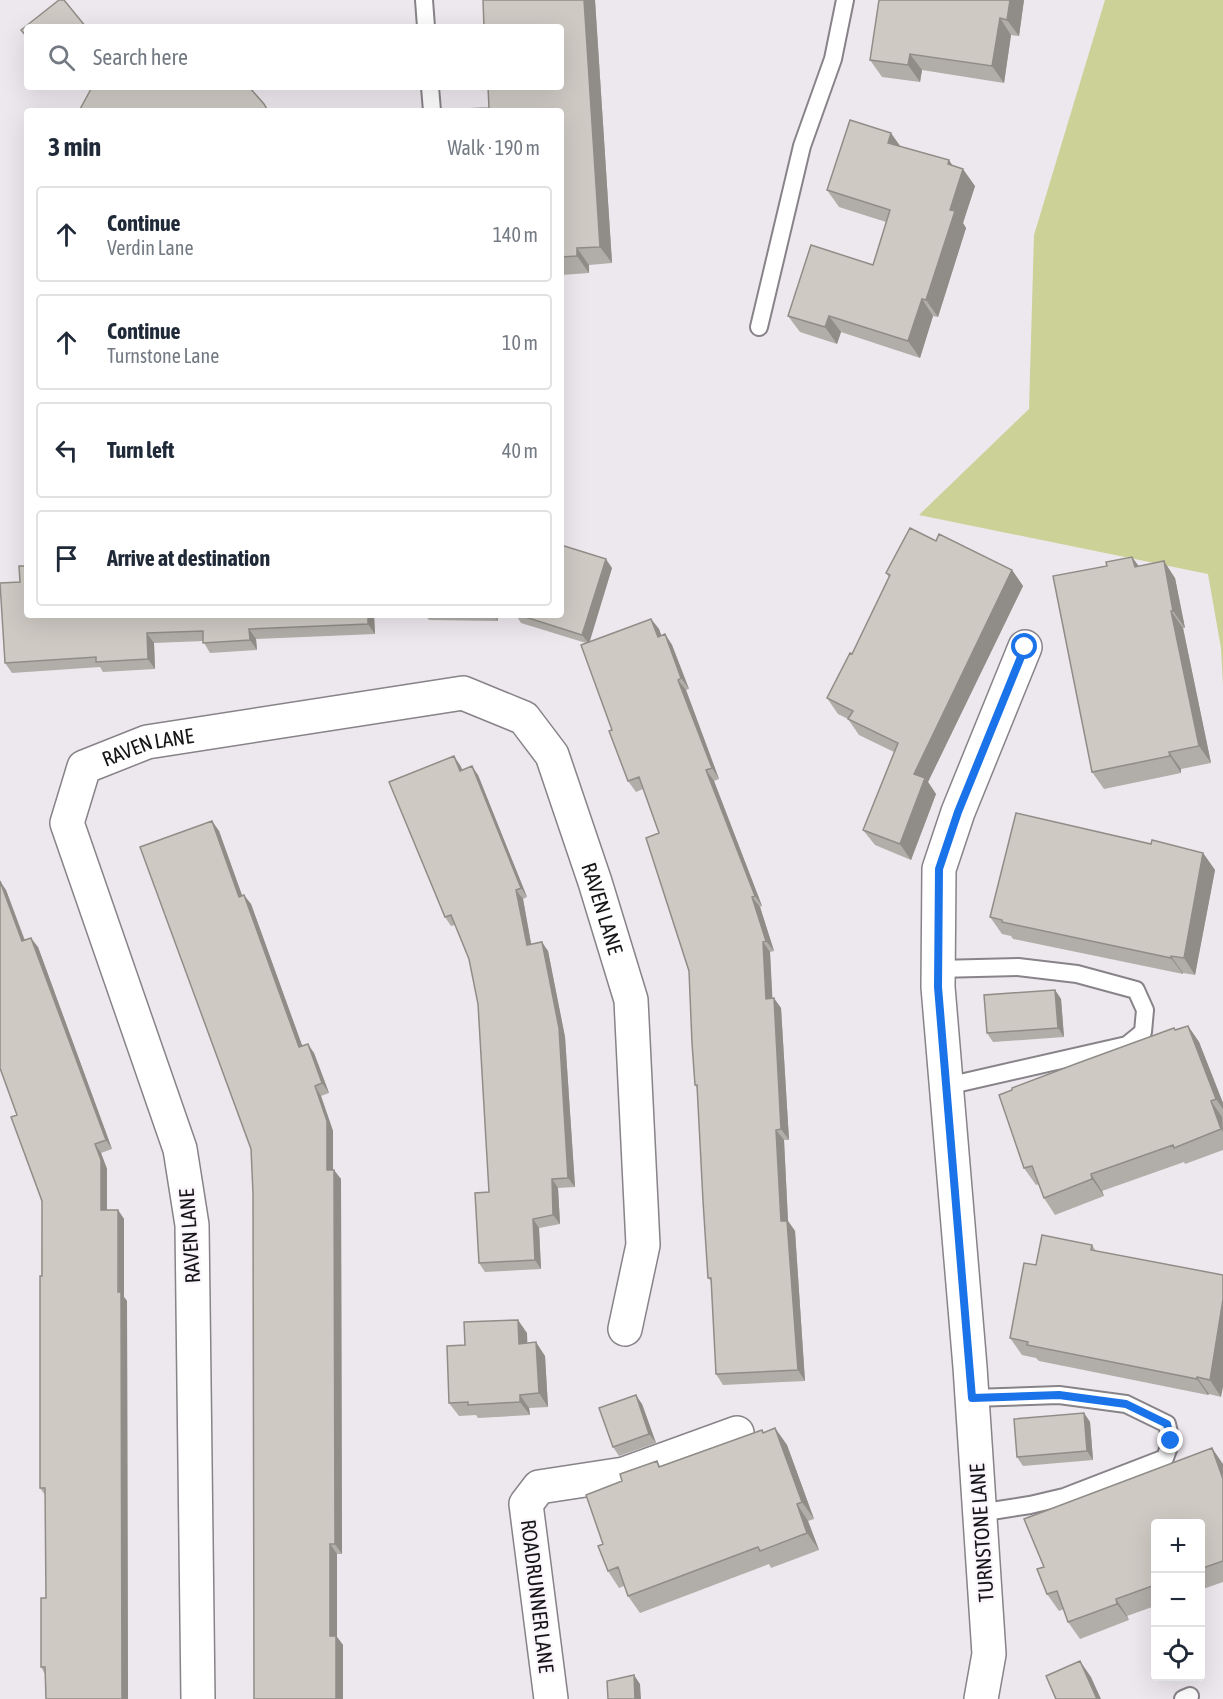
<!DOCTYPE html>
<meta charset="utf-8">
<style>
body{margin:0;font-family:"Asap Condensed",sans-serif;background:#f2f2f3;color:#1f2937}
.controls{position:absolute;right:18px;bottom:18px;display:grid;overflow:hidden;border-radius:6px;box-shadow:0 6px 24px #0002}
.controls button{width:54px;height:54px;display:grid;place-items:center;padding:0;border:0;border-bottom:2px solid #e0e1e3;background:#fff;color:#1f2937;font:30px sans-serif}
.stop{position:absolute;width:18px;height:18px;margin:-14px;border:4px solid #1a73e8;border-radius:50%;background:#fff}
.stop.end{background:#1a73e8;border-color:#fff;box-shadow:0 2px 6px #0008}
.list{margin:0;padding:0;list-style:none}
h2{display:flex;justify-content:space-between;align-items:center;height:78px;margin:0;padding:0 24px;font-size:26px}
h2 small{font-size:20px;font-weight:400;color:#747a83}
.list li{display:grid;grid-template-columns:39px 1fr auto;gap:18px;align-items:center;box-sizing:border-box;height:96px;margin:0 12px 12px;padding:0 12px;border:2px solid #e0e1e3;border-radius:6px}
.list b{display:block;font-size:22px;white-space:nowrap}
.list p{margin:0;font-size:20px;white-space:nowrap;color:#747a83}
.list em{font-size:20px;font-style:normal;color:#747a83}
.icon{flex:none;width:33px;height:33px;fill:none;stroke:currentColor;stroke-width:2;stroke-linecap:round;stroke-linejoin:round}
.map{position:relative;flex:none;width:1223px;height:1699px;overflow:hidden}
.search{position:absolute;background:#fff;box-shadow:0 6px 24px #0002;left:24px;top:24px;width:540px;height:66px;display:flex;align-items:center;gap:15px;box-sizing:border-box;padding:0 21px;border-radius:6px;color:#747a83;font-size:22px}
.panel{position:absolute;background:#fff;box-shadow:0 6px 24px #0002;left:24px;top:108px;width:540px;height:510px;border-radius:6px}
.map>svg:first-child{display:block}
</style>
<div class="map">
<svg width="1223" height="1699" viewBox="0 0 1223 1699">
<rect width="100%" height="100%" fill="#ede8ee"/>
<path fill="#cbd197" d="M1105 0H1223V685L1221 648 1208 574 919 515 1029 409 1034 235Z"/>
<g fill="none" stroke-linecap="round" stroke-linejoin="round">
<g stroke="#878388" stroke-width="20">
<path id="lane" d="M424 0 426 27
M430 87 432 111
M759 327 802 146 833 59 845 0
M938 969 1018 967 1077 974 1136 990 1145 1010 1143 1032 1127 1045 947 1086
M972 1398 1059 1395 1126 1404 1167 1424 1171 1441 1165 1458 1064 1497 1030 1505 979 1513
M1183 1699 1190 1696"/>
</g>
<g stroke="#878388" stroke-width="36">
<g id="street">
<path id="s1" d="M198 1699 192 1225 180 1149 67 823 84 767 147 742 463 693 524 718 552 755 595 882 631 1000 643 1245 625 1329"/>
<path d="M551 1699 526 1504 539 1487 624 1474 737 1433"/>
<path d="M981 1699 989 1654 970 1367 938 987 939 869 958 812 1025 647"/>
</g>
</g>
<use href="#lane" stroke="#fff" stroke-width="16"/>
<use href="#street" stroke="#fff" stroke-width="33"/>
</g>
<path fill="#b1ada8" d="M483 0H595L612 263 589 265V273L561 275V111L489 108Z
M879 0H1024L1019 36 1011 35 1004 83 922 70 920 82 882 77 870 60Z
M900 146 952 165 975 186 963 223 966 228 938 317 933 316 920 358 841 332 837 344 800 332 788 316 873 265 886 222 839 207 827 190Z
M936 541 1012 570 1023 586 928 782 936 794 911 860 875 845 863 830 894 752 859 735 848 719 838 714 827 698 852 654 889 577 886 573Z
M1139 566 1175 578 1185 628H1183L1211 763 1181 769V773L1104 789 1092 772Z
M612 568 589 642 651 619 659 629 661 636 665 634 672 645 689 689 686 690 719 779 714 781 762 906 760 907 774 951 770 952 772 998 781 1008 789 1140H784L788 1221 795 1231 805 1381 723 1385 716 1374 711 1281 708 1278 697 1088 695 1085 689 971 659 833 643 789 636 792 628 781 586 643 521 623 516 615H561Z
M20 582 27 615H374L375 634 256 639 257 650 210 653 203 641 154 643 155 669 103 672 100 667 12 673 5 663Z
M425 615H497L498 621 429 620Z
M460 765 463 770 478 775 527 897 523 899 531 944 548 951 565 1037 575 1187 558 1188 560 1224 539 1228 541 1269 485 1272 479 1263 489 1192 478 1004 469 959 455 925 451 926 445 917Z
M212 821 219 831 242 896 251 904 302 1046 314 1053 329 1093 321 1096 333 1131V1170L341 1179 342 1554H337V1637L343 1645V1699L251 1149Z
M1151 844 1203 853 1215 870 1195 975 1183 973V974L1013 939 1011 936 1002 934 990 917Z
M6 890 25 940 38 947 112 1149 101 1153 107 1169V1210H118L124 1219V1297L127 1301 128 1699H46L45 1674 41 1667 46 1598 45 1495 40 1488 42 1201 17 1115Z
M1055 990 1061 999 1064 1037 993 1042 987 1033Z
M1188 1026 1199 1042 1223 1103V1150L1185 1164 1184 1162 1102 1191 1104 1196 1055 1215 1044 1198 1039 1184 1036 1185 1024 1168 1176 1030Z
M1092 1245 1096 1251 1223 1275 1221 1397 1209 1394 1208 1395 1039 1361 1036 1358 1022 1355 1010 1338 1036 1265Z
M527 1333V1343L545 1356 548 1407 529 1408 530 1415 478 1418 476 1415 459 1416 449 1403 465 1345Z
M642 1404 656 1443 619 1456 613 1447Z
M1084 1413 1090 1422 1093 1460 1023 1466 1017 1457Z
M775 1428 787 1445 814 1519 808 1521 819 1550 771 1568 769 1564 640 1613 628 1596 624 1586 619 1588 608 1571 603 1544 622 1481 657 1461 660 1466 762 1430 764 1433Z
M1223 1464V1582L1200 1590V1524H1155V1606L1127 1616 1129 1620 1080 1639 1068 1622 1064 1609 1059 1611 1047 1594 1044 1567Z"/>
<path fill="#908d88" d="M584 0H595L612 263 600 247Z
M1010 0H1024L1019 36 1007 20Z
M1000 18 1011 35 1004 83 992 66Z
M910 54 922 70 920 82 908 65Z
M891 133 903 150 888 143Z
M949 160 960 177 963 169 975 186 963 223 966 228 938 317 926 300 950 210 948 164Z
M577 248 589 265V273L577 256Z
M922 299 933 316 920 358 908 341Z
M829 316 841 332 837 344 825 327Z
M1132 557 1144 573 1135 567Z
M606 559 612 568 589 644 582 635Z
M1164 561 1175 578 1185 628 1173 611Z
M1012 570 1023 586 928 782 936 794 911 860 900 844 914 774Z
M1171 611 1183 628 1211 763 1199 746Z
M368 615H374L375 634 368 624Z
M493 615H497L498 621Z
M651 619 659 629 666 648 658 637Z
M249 629 256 639 257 650 250 640Z
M147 633 154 643 155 669 148 659Z
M665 634 672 645 689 689 681 678Z
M678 680 686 690 719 779 712 768Z
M1169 752 1181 769V773L1170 756Z
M454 756 460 765 466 780 460 771Z
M472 766 478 775 527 897 521 888Z
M706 770 714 781 762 906 755 896Z
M212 821 219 831 246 906 239 897Z
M1203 853 1215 870 1195 975 1184 958Z
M0 881 6 890 28 950 22 941Z
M516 890 523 899 533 954 527 945Z
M244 895 251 904 306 1056 299 1047Z
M752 897 760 907 774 951 766 941Z
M31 938 38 947 112 1149 106 1140Z
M542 942 548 951 565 1037 575 1187 568 1178Z
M763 942 770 952 773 1009 766 999Z
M1171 956 1183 973V974L1171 958Z
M1055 990 1061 999 1064 1037 1058 1028Z
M774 998 781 1008 789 1140 781 1129Z
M1188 1026 1199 1042 1223 1103V1109L1216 1099Z
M308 1044 314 1053 329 1093 322 1083Z
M315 1086 321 1096 333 1131V1179L327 1170Z
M1211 1101 1222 1117 1223 1132 1221 1129Z
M776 1130 784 1140 788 1221 795 1231 805 1381 798 1370 781 1221Z
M95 1144 101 1153 107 1169V1219L101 1210Z
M334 1170 341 1179 342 1554 335 1544Z
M1091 1174 1102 1191 1104 1196 1092 1179Z
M552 1179 558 1188 560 1224 553 1215Z
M118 1210 124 1219V1297L127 1301 128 1699H122Z
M533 1219 539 1228 541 1269 535 1260Z
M1223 1299V1387L1221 1397 1210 1380Z
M518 1320 527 1333 528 1357 519 1344Z
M536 1342 545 1356 548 1407 539 1393Z
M1197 1377 1209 1394 1208 1395 1197 1379Z
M520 1395 529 1408 530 1415 520 1402Z
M636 1395 642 1404 656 1443 649 1434Z
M1084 1413 1090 1422 1093 1460 1087 1451Z
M775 1428 787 1445 814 1519 802 1502Z
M1212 1448 1223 1464V1479Z
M797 1504 808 1521 819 1550 807 1533Z
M330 1544 337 1554V1637L343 1645V1699H336L330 1636Z
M1116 1599 1127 1616 1129 1620 1117 1604Z
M1080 1661 1091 1677 1101 1699H1097Z
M634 1675 640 1684 641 1699H635Z"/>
<path fill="#cec9c3" stroke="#908d88" stroke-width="1.5" d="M59 0H64L86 27H27V37L21 30Z
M483 0H584L600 247 577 248V256L561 257V111H465L464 109 489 108 488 87H561V27H484Z
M879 0H1010L1007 20 1000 18 992 66 910 54 908 65 870 60Z
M89 87H249L264 104 268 111H79L91 89Z
M850 120 891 133 888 143 949 160 948 164 963 169 950 210 955 211 926 300 922 299 908 341 829 316 825 327 788 316 811 245 873 265 890 210 827 190Z
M910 528 936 541 939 534 1012 570 914 774 925 778 900 844 863 830 898 743 848 719 853 711 827 698 850 653 852 654 890 575 886 573Z
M561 545 606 559 582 635 519 615H561Z
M1132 557 1135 567 1164 561 1173 611H1171L1199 746 1169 752 1170 756 1092 772 1053 576 1107 566 1106 562Z
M19 566H27V615H368V624L249 629 250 640 203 643V631L147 633 148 659 96 662V657L5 663 0 583 20 582Z
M651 619 658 637 665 634 681 678 678 680 712 768 706 770 755 896 752 897 766 941 763 942 766 999 774 998 781 1129 776 1130 781 1221H787L798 1370 716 1374 711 1278H708L703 1201 697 1085H695L692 1043 689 971 646 838 659 833 639 777 628 781 609 731 612 730 581 645Z
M454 756 460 771 472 766 521 888 516 890 527 945 542 942 559 1028 568 1178 552 1179 553 1215 533 1219 535 1260 479 1263 475 1193 489 1192 478 1004 469 959 451 915 445 917 389 782Z
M1016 813 1151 844 1152 840 1203 853 1184 958 1171 956V958L1002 922V920L990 917Z
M212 821 239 897 244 895 299 1047 308 1044 322 1083 315 1086 327 1121V1170H334L335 1544H330V1636H336V1699H254L253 1193 251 1149 140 847Z
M0 881 22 941 31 938 106 1140 95 1144 101 1160V1210H118V1292H121L122 1699H46L45 1667H41V1598H46L45 1488H40V1276H42V1201L11 1117 17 1115 0 1068Z
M1055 990 1058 1028 987 1033 984 995Z
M1188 1026 1216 1099 1211 1101 1221 1129 1174 1148 1173 1145 1091 1174 1092 1179 1044 1198 1032 1166 1024 1168 999 1095 1012 1090V1088L1078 1063 1174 1028 1175 1030Z
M1042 1235 1092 1245 1091 1250 1223 1275V1299L1210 1380 1197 1377V1379L1027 1345 1028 1342 1010 1338 1024 1263 1036 1265Z
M518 1320 519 1344 536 1342 539 1393 520 1395V1402L468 1405V1402L449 1403 447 1346 465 1345 464 1322Z
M636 1395 649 1434 613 1447 599 1408Z
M1084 1413 1087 1451 1017 1457 1014 1419Z
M775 1428 802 1502 797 1504 807 1533 760 1551 758 1547 628 1596 618 1567 608 1571 598 1546 603 1544 586 1495 622 1481 620 1474 657 1461 659 1467 762 1430 763 1433Z
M1212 1448 1223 1479V1561L1200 1569V1524H1155V1585L1116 1599 1117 1604 1068 1622 1057 1591 1047 1594 1037 1569 1044 1567 1024 1519Z
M1080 1661 1097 1699H1056L1046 1676Z
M634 1675 635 1699H608L607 1681Z"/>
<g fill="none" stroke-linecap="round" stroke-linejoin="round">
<path stroke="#1a73e8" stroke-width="8" d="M1025 647 958 812 939 869 938 987 972 1398 1059 1395 1126 1404 1167 1424 1171 1441"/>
</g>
<g text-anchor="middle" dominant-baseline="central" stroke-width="4.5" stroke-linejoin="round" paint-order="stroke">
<g font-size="21" fill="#161517" stroke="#faf5fb">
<text stroke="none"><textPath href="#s1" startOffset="1022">RAVEN LANE</textPath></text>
<text stroke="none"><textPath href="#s1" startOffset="1616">RAVEN LANE</textPath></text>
<text transform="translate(189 1236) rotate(-94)">RAVEN LANE</text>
<text transform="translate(981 1533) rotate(-94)">TURNSTONE LANE</text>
<text transform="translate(538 1596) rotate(83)">ROADRUNNER LANE</text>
</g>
</g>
</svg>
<div class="controls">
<button>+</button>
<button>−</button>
<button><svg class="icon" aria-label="locate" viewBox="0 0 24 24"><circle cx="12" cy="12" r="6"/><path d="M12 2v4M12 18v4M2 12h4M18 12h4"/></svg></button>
</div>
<div class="stop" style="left:1025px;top:647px"></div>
<div class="stop end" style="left:1171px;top:1441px"></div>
<div class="search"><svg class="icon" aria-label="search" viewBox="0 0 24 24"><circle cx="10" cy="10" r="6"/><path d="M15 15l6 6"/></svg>Search here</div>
<section class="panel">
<h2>3 min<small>Walk · 190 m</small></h2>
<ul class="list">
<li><svg class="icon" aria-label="ahead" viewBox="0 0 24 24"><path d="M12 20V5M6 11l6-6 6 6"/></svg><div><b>Continue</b><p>Verdin Lane</p></div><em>140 m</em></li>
<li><svg class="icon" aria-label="ahead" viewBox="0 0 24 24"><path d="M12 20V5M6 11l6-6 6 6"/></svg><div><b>Continue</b><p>Turnstone Lane</p></div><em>10 m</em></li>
<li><svg class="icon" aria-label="left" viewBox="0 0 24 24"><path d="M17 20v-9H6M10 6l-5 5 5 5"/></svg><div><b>Turn left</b></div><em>40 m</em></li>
<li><svg class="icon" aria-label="arrive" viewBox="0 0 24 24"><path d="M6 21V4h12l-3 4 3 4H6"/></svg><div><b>Arrive at destination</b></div></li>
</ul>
</section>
</div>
